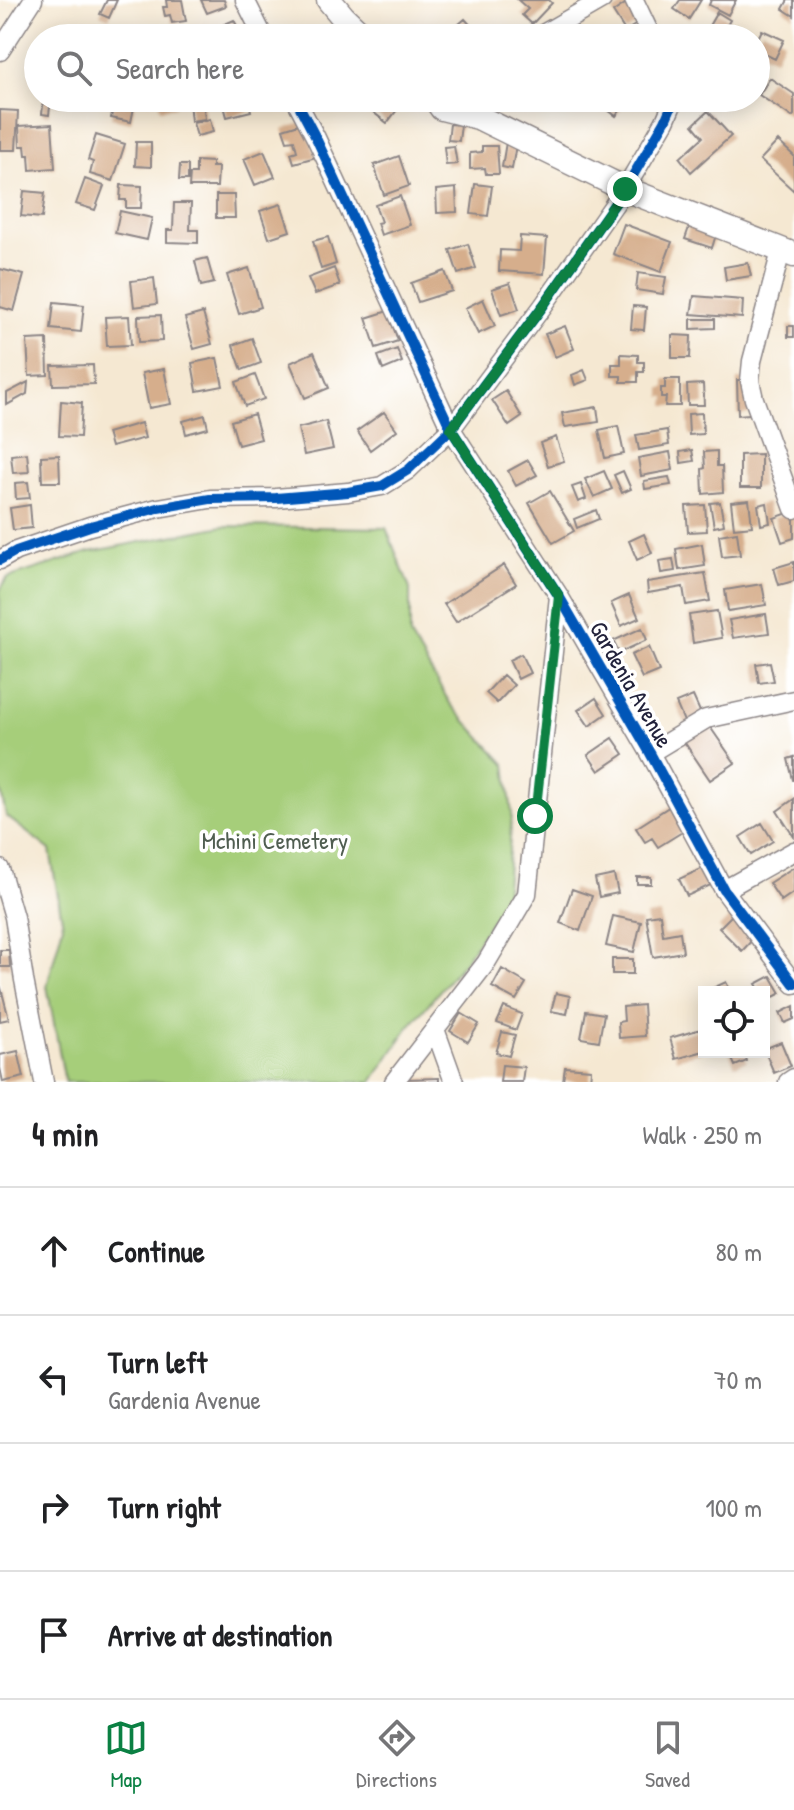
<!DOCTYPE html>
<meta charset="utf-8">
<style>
body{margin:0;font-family:"Patrick Hand",sans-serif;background:#f6f6f6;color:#202124}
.controls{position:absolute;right:24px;bottom:24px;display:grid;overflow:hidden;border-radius:0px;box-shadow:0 4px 20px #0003}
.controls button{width:72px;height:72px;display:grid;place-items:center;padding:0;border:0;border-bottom:2px solid #e0e0e0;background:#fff;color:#202124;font:40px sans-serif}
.stop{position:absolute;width:24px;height:24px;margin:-18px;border:6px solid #0b8043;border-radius:50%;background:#fff}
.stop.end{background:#0b8043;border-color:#fff;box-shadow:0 2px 8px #0008}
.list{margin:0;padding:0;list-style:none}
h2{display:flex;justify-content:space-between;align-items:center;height:104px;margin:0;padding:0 32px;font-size:34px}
h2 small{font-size:26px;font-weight:400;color:#757577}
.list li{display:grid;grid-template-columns:52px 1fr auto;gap:24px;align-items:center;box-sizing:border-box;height:128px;padding:0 32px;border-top:2px solid #e0e0e0}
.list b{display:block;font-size:30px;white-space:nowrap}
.list p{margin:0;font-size:26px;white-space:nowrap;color:#757577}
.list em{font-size:26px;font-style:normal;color:#757577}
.icon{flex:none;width:44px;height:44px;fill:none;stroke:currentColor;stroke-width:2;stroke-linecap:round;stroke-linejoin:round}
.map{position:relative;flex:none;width:794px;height:1082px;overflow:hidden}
.search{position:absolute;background:#fff;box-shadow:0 4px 20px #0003;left:24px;right:24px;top:24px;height:88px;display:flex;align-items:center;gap:20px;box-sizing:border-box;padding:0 28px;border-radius:44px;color:#757577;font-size:30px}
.sheet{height:616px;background:#fff}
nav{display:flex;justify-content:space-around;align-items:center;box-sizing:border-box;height:112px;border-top:2px solid #e0e0e0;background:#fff;font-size:22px;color:#757577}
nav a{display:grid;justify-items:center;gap:4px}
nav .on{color:#0b8043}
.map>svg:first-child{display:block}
</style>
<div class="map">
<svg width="794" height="1082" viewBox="0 0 794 1082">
<rect width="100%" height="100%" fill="#fff"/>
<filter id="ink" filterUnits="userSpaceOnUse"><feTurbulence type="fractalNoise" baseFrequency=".0125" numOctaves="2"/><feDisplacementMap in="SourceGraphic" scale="16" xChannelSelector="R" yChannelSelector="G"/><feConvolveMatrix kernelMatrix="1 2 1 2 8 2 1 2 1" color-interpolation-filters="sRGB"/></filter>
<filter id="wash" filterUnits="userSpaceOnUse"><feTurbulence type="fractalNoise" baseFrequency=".006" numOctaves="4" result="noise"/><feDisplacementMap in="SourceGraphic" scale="32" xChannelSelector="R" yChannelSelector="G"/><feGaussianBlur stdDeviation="1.8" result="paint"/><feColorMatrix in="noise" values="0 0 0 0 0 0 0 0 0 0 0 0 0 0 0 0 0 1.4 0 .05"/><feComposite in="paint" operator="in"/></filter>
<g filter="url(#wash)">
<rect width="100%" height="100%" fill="#f5e8d2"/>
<path fill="#a6ce7a" stroke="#64785a" stroke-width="2" d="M223 526 386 528 410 589V636L451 705 506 765 512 814 505 900 464 962 408 1028 372 1082H65L47 986 63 925 50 850 6 816 0 787V590L7 578 89 552Z"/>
<g id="blocks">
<path fill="#d6ae8c" d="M107 0H117L109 18 100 14Z
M166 0H182L186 21 172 23 170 15 165 16 163 7H167Z
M201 0H224L226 6 207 13Z
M518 0H549L552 3 532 24 522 15 528 9Z
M631 0 644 20 625 31 613 12Z
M680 0H701L689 19 674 9Z
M711 0H736L728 15 709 5Z
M788 0H794V16L783 9Z
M717 12 730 20 720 38H702Z
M465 19 482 38H459L452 30Z
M234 20 242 36 237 38H206L204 33Z
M762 30 784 40 775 59 756 50V42Z
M770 78 794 94V115L792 117 759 95Z
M44 98H51L49 115 42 114Z
M115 98H136L131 122 111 118Z
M158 98H175L176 107 160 109Z
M222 98H248L251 111 227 117Z
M369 98H390L400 106 387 123 364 105Z
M592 98H626L628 100 616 116Z
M203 100 205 119 191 121 189 102Z
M0 110 18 111 16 150H0Z
M708 111 731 136 691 172 680 158 703 137 693 125Z
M210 119 213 132 197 136 193 123Z
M305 122 316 157 294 163 291 153 297 151 294 140 287 141 283 129Z
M52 124 55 168 30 170 29 155H26L25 146H20L19 126Z
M450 124 461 125 459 141 448 140Z
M96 135 125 144 113 181 90 174 93 162 88 160Z
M507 136 517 138 512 169 502 167Z
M778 141 794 156V191L760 160Z
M136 142H151V167L135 166Z
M454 146 457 164 446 165 444 147Z
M482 146H497L499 174H486L485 168 470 169V153L482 152Z
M264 151 275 177 255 185 244 159Z
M399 156 409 186 384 195 374 165Z
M196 161 212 162V167H218L217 187H189L190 174H196Z
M180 165H188V180H179Z
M85 179 104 186 95 210 76 204Z
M475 184 492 186 488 216 471 214Z
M121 185 142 186 141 208H126V200H120Z
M456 188 457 212 437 213 436 190Z
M24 191 45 193 42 218 21 216Z
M216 195H234L235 218H216Z
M400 196 410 225 381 235 377 223 381 222 375 205Z
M174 203H191L190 230H198V243L167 242V230H173Z
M281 204 290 231 269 238 260 211Z
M120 211 152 218 147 240 115 233Z
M692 219 718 228 712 248 685 239Z
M624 224 672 242 661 272 613 254Z
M520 236 547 238 544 274 499 271 500 250 519 251Z
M328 237 336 264 321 269 313 241Z
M468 244 476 268 458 274 450 250Z
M207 258 214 283 201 286 195 261Z
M748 263 751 276 726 280 724 267Z
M249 268 261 307 239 314 227 275Z
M334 268 340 285 315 294 308 278Z
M0 269 24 275 14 311 0 307Z
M445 271 452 291 418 302 411 283Z
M638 273 666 277 663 294 636 290Z
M154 278 157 304 134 307 131 281Z
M510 283 519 309 501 315 492 289Z
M694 296 743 300 742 318 691 314Z
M483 299 495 326 478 334 465 308Z
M54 302 84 305 81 332 51 329Z
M633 306 646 307 644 330 631 329Z
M388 311 398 341 376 348 366 318Z
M203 313 212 344 194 349 185 318Z
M161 315 162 341 139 342 138 316Z
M129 316 131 345 107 346 105 317Z
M691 319H715V328L691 329Z
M565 326 574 349 555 357 545 334Z
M788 326H794V337H788Z
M672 335 691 336 690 358H672Z
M252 338 261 363 242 370 233 345Z
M47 339 48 375 29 376 27 340Z
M397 349 402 362 383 370 378 356Z
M314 352 329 388 305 398 290 363Z
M621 354 638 355V362H644V372H638V382H621V376H612V364H621Z
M217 358 223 386 197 391 192 363Z
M93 365 94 384 53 385 52 366Z
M164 369 171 404 149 408 142 373Z
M584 370 588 380 575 385 572 375Z
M255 375 264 399 245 406 236 382Z
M665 379H680V406H665L666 397H661V388H665Z
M737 380H752L749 391V414L738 415Z
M28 382 27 394 7 405V393Z
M703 384 704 405H688L687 385Z
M506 391 522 417 509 426 492 400Z
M61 401 82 403 80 437 59 436Z
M597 407 599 422 565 427 562 413Z
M384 412 397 430 370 450 357 431Z
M702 413 703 434 689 435 688 414Z
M254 414 261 439 238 445 231 421Z
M205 415 208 428 186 434 183 421Z
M326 421 333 449 304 455 298 428Z
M141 423 145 438 111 447 107 433Z
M618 426 624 454 605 458 599 430Z
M667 430 669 445 639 450 636 435Z
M556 437 564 461 548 466 540 443Z
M692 450 694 461 681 463 680 452Z
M717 451V466H722L723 492 703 494 702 469 705 468 704 452Z
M670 452 673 470 641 476 638 458Z
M27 453 29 472 13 473 11 455Z
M761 454V488H740V455Z
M59 455 60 482H42L41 456Z
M528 460 537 475 516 486 508 471Z
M604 471 612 489 594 497 585 479Z
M623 471 631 489 622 493 614 475Z
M669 477 671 485 645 489 644 481Z
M28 482 30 498 16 499 15 483Z
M581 484 586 499 578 502 572 487Z
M550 491 574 531 553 543 529 503Z
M749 500 752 526 734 528 731 502Z
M720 502 724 525 714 527 710 503Z
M767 503 770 523 761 525 758 505Z
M30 505 32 528 13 530 10 508Z
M705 505 707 531 688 532 686 506Z
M596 510 599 519 577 528 574 519Z
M791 512 794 519V538L782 542 774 518Z
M737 532 740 555 722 557 719 535Z
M644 534 652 553 637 560 629 541Z
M702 544 705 566 679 570 676 549Z
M673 559 675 571 661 573 659 561Z
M794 562V581L779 585 774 568Z
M504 565 516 584 456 622 444 604Z
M705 573 710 601 686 605 683 587 648 593 647 582Z
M762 584 766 605 728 611 725 590Z
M629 595 639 618 621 626 611 603Z
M717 611 722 638 693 643 689 615Z
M766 614 769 633 733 638 729 620Z
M642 628 647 640 619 653 613 641Z
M649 647 659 671 642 678 631 655Z
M521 654 530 673 518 679 509 660Z
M770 662 774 681 759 683 756 664Z
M503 675 514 685 497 703 486 693Z
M693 696 702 716 685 724 676 703Z
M596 698 606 714 589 726 578 710Z
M708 724 735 763 710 780 683 740Z
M613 738 624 754 599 771 588 755Z
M794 757V780H793L788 759Z
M794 799V837L777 811Z
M672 805 687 829 658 847 652 838 645 842 636 828Z
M762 823 773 841 751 855 740 837Z
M708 866 715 883 687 896 679 879Z
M794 867V892L781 901 769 883Z
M614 875 618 893 599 897 595 879Z
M637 877H651V884H637Z
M572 889 592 896 580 931 560 923Z
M660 914 663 935 680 932 683 952 653 957 646 916Z
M732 915 755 937 742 951 719 928Z
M613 916 641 922 634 952 606 946Z
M0 950H9L10 967H0Z
M612 959H633V974H612Z
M502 969 526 983 516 1000 492 987Z
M771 976 781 993 766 1001 764 992H761L756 984Z
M726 982 731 992H704Z
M1 988 9 1019 0 1021V989Z
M556 993 570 996 567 1014 551 1011Z
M643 1005 645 1036 619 1038 618 1022 624 1021 623 1007Z
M794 1006V1019L785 1023 780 1013Z
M504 1007 522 1014 516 1030 497 1023Z
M586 1011 604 1014 599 1041 581 1038Z
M461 1013 479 1024 468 1042 450 1031Z
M701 1029 704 1038V1051L676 1059 670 1038Z
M502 1032 515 1035 509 1056 496 1053Z
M781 1042 791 1066 774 1073 764 1049Z
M18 1051 24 1077 3 1082 0 1068V1055Z
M729 1052H744L747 1061 735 1066Z
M502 1065 524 1067 522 1082H500Z
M565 1067 591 1069 590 1082 563 1081Z
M439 1078V1082H407V1079Z"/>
</g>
</g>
<g filter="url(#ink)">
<use href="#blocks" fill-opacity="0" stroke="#8c8586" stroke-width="2"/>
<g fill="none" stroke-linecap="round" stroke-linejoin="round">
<g stroke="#8c8586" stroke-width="21">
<path id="minor" d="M245 0 264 38
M634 0 652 38
M536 38 602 0
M0 51 33 0
M295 98 316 138 451 429 559 596 650 753 724 890 794 984
M781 251 752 361 750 381 754 399 794 509
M0 560 16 551 90 526 158 508 210 499 276 498 348 492 382 486 408 470 451 429 543 306 625 189 665 121 675 98
M650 753 706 719 794 700
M0 869 14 917 24 980 44 1082
M724 890 794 851
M435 1029 454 1082
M394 1082 486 963 527 894 559 596
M788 1082 794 1078"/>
</g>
<g stroke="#8c8586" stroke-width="27">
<path id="tertiary" d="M329 0 343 17 365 38
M435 98 442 108 478 117 625 189 794 255"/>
</g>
<use href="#minor" stroke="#fff" stroke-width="18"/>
<use href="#tertiary" stroke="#fff" stroke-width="24"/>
<g stroke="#fff" stroke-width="15">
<path id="cycleway" d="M295 98 316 138 451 429 559 596 650 753 724 890 794 984
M0 560 16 551 90 526 158 508 210 499 276 498 348 492 382 486 408 470 451 429 543 306 625 189 665 121 675 98"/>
</g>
<use href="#cycleway" stroke="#0057b8" stroke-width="10"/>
</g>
</g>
<g fill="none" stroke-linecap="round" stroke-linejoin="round" filter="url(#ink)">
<path stroke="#0b8043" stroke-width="10" d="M535 816 559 596 451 429 543 306 625 189"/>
</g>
<g text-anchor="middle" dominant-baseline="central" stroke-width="7" stroke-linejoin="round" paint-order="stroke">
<g font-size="24" fill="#22223b" stroke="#fff">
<text transform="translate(632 684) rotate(60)">Gardenia Avenue</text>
</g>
<g font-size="24" fill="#505e51" stroke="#fff">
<text x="275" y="840">Mchini Cemetery</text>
</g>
</g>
</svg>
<div class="controls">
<button><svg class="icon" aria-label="locate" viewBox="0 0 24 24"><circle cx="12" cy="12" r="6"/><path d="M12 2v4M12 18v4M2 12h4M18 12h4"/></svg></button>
</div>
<div class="stop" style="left:535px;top:816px"></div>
<div class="stop end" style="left:625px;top:189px"></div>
<div class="search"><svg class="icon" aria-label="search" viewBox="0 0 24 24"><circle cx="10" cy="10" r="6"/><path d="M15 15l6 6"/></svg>Search here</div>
</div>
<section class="sheet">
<h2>4 min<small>Walk · 250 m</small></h2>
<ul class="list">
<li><svg class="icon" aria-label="ahead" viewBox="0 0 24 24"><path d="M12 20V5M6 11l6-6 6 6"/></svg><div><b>Continue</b></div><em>80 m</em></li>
<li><svg class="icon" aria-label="left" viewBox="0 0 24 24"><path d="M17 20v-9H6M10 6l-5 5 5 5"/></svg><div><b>Turn left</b><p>Gardenia Avenue</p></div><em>70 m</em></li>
<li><svg class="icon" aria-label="right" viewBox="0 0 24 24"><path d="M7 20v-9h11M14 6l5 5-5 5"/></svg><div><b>Turn right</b></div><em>100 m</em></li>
<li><svg class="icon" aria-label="arrive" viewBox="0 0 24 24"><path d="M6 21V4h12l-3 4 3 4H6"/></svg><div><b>Arrive at destination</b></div></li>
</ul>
</section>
<nav>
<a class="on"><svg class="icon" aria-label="map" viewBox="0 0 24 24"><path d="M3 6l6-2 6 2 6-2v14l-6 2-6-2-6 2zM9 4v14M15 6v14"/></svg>Map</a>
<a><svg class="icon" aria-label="directions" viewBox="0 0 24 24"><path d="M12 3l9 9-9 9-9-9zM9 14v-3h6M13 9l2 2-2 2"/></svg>Directions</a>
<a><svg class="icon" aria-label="saved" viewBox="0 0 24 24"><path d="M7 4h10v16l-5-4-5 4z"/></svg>Saved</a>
</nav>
